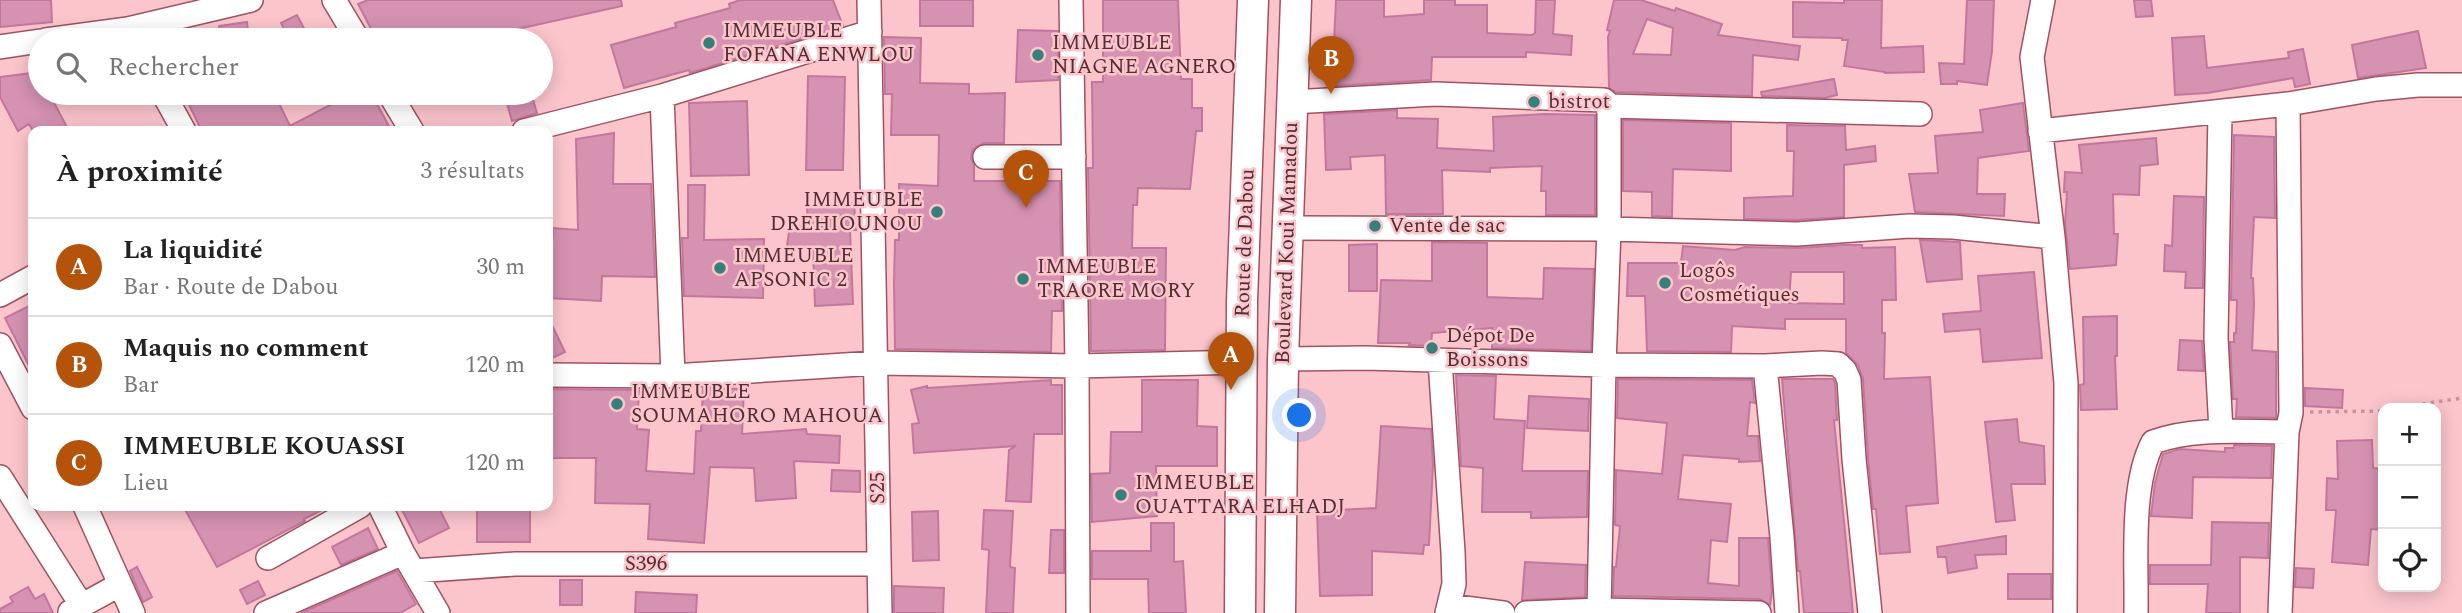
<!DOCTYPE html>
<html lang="fr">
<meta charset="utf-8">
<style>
body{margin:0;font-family:Spectral,serif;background:#f6f6f6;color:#222}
.controls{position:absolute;right:21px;bottom:21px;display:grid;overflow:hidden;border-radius:14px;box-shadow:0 4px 18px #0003}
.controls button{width:63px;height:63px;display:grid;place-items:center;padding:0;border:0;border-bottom:2px solid #e0e0e0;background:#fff;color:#222;font:35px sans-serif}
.you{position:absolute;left:1300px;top:416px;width:24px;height:24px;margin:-18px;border:5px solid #fff;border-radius:50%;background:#1a73e8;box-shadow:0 0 0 10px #1a73e833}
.badge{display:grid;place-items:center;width:46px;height:46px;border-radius:50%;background:#b45309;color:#fff;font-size:23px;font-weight:700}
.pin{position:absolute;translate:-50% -58px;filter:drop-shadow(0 2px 4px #0008)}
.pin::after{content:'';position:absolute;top:37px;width:24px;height:21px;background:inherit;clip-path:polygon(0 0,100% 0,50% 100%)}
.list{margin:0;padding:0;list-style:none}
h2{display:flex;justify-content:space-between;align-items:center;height:91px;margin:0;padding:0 28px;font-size:30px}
h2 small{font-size:23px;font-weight:400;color:#767676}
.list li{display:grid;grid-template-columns:46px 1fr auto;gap:21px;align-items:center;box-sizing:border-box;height:98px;padding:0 28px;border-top:2px solid #e0e0e0}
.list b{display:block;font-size:26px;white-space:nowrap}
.list p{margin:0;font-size:23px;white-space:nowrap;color:#767676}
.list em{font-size:23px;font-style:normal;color:#767676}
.icon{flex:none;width:38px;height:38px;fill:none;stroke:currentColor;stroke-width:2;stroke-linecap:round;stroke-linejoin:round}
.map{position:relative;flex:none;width:2462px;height:613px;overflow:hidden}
.search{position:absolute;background:#fff;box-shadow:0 4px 18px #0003;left:28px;top:28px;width:525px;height:77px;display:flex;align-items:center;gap:18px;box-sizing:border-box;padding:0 24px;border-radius:38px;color:#767676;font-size:26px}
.panel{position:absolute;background:#fff;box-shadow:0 4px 18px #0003;left:28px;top:126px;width:525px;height:385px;border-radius:14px}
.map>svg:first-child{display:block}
</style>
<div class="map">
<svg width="2462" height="613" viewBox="0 0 2462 613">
<rect width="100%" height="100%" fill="#fcc5cc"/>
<path fill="#d592b1" stroke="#c4779d" stroke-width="2" fill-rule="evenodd" d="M0 0H51L52 22 0 27Z
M368 0H621L622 6 513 30 516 40H377L358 4Z
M740 0H833L843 26 690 73 689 70 624 88 611 45 676 27 675 23 730 8 729 4Z
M920 0H973V26H920Z
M1103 0H1178L1181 79H1192V108H1202V131H1196L1190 189 1138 188 1137 205H1133L1132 248H1166L1165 350 1091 351 1088 168H1093L1092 82H1103Z
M1336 0H1384V17L1424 14V0H1455V5H1487V33L1532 35 1535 33 1536 0H1555L1553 34 1572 36 1571 55 1526 52V57H1432L1431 80 1332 86Z
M1614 0H1641L1675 11 1676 8 1722 24 1718 35 1800 46 1798 60 1753 55 1752 96 1616 92 1609 88 1608 37 1610 31 1607 30ZM1647 19 1673 28 1671 55 1633 54Z
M1844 0H1882L1881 48 1923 46 1924 72 1885 73V72L1844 66 1848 40H1842V38L1793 37V2L1844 3Z
M1967 0H1994L1992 51 1987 85 1957 81V84H1941L1939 63 1964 64Z
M2134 0H2151L2153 16 2136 17Z
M297 15 310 40H290L281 23Z
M247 22 249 38 221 40 219 26Z
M1018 30 1058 31V80L1016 82Z
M2418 31 2426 68 2358 78 2352 45Z
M2204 36 2207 68 2289 58 2288 52 2303 49 2310 84 2295 87 2293 78 2208 93 2175 95 2172 38Z
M884 37 921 38 920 83 969 84V94L1005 93 1004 143H984L973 149 971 158 974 165V181H1060L1062 311H1052L1051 352 895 349 894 282 895 240H899V184L938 186 939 135H891L892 94H885Z
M40 72V93H49L69 131H33L29 124 18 131 0 97V77Z
M808 76 845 77 843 170H806Z
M1834 79 1837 95 1824 98 1762 96 1761 92Z
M204 93H274L290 126 338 101 334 93H371L389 126 379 131H202L187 101Z
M504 93H531L537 113 512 121Z
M747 101 749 175 691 176 689 103Z
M2023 103 2029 151 1978 158 1977 194H2005L2004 216 1915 212 1909 174 1938 173 1935 136 1983 132 1980 110Z
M1397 110V118L1438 119 1437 148 1494 151 1493 117 1544 114 1595 115V215H1546V191H1541L1542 166 1490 168V172L1442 170 1443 214H1386L1385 155 1350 157 1351 169 1326 170 1324 114Z
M1623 120 1731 123V171L1673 169 1672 217 1652 216V192L1623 191Z
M1787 125 1845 126 1846 150 1875 146 1876 161 1844 165V217L1797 220 1744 219V198L1793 196 1794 151H1787Z
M614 133 613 184H651L655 277 602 276 601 301 548 298 553 228 578 230 576 139Z
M2234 135 2274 137 2275 218 2254 217 2251 278H2253L2254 304 2252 350 2276 352V418L2236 417 2237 399H2233L2230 342H2234V333H2236L2237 300H2231Z
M2156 138 2158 164 2140 166 2139 195 2113 194 2114 234H2118L2116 265 2070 269 2065 223 2067 192H2064L2065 172 2082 173 2079 145Z
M688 185H705L704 240 764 239 763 298 684 296 682 238H688Z
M2174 196 2204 197 2203 288H2185L2186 272 2164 271 2165 245 2172 246Z
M854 203 856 230H850L853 304 815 306 813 249 787 246 790 225 808 228 807 206Z
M1920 240 1960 242 1962 279 1927 282Z
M1432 242 1487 243V297L1543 299 1544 268 1594 269 1591 351 1492 348V328L1432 333 1431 346 1409 345 1410 343H1378L1381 280 1432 281Z
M1377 244V291H1349V245Z
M1843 245H1862V248L1895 247 1896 300H1882V333H1885L1884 379 1930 377 1938 503 1906 506 1910 552 1880 554 1876 509H1873L1868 458 1863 379 1858 365 1846 353V319H1785V329L1732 326 1731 352 1647 351 1645 296H1627L1628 263H1681L1683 246 1735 250 1745 247 1798 248ZM1791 272H1844V304L1789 303Z
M2034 272 2042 358 1983 362 1980 329 1945 332 1943 314 1981 311 1978 276Z
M33 304V374L5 318Z
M2117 316V356H2115L2117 409 2081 410 2080 385 2084 384 2083 317Z
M548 317 565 352 548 360Z
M2180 340 2202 341 2204 371 2178 370Z
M1456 375 1496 376 1494 419 1525 421 1522 471H1588L1587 517 1531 518V512H1482L1483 468 1461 466Z
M1618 379 1752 380 1755 403 1750 402 1747 436H1758L1760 461 1739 462V459L1683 455 1678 499 1731 504 1727 542 1711 540 1708 583 1739 586V538H1768L1772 592 1770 605 1759 599 1613 596 1614 567H1616L1620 526 1615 525 1616 470 1662 474 1667 423 1617 418Z
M1782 379H1833L1835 383 1837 420H1834L1853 613H1804L1800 571H1798Z
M1051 380V385H1062V434H1034L1031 502 1006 501 1009 450 1016 446 914 453 912 424 919 423 911 390 927 386V388Z
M1142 380H1198L1197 426 1217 427V466H1156L1157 516 1092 522 1091 474 1110 473 1111 432H1142Z
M703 388 744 389 742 434 806 429 807 434 840 436 839 463 794 461 796 498 756 501 754 468 710 467 704 543 648 539 650 504 595 503 596 458H548V389L639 390 637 429 649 430 646 471 694 474 696 431H701Z
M2305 388 2343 390 2342 408 2305 406Z
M1529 396 1589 399 1588 431 1527 428Z
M2017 419 2019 442 2044 446 2045 484H2011L2015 520 1996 522 1985 422Z
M1381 426 1431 429 1433 465 1429 545H1424L1423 554 1372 551V595L1320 596 1317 511 1376 508Z
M2372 440 2373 468 2383 469V530L2371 529 2368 565 2332 562 2336 510H2326L2327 478 2338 479 2337 441Z
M2234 445 2272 446 2271 478 2193 477 2192 518 2151 516 2155 483 2163 454 2180 449 2225 452V448H2234Z
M832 470 860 471V492L831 491Z
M183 506H330L304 519 305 521 299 524 217 567Z
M400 506H438L449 528 419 543Z
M477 506H530V542H477Z
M984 510 1013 511 1010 567 1015 568 1013 613H986L989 550 982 549Z
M938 511 939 560 913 561 912 512Z
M2212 522 2269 523 2268 558 2240 557V613H2206L2208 584H2150V565H2211Z
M1151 523H1174V562L1183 561 1186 613H1149L1148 579H1092V551H1151Z
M368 528 378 549 341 565 332 547Z
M1051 530H1064V573H1049Z
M2006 536V554L1975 555 1977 568 1948 573 1946 557H1938L1937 547Z
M1525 562 1586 565 1585 597 1522 600Z
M137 567 152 597 143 602 130 571Z
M2296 568 2314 569 2313 588 2295 587Z
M397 571 416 604 400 613H301Z
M2008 574H2051V599H2008Z
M560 580H582V605H560Z
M258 581 265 595 247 604 240 590Z
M894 586 944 588 943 613H894Z
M28 587 35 599 44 594 53 613H0V609L13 602 10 597Z
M636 592 697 595 696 613H635Z"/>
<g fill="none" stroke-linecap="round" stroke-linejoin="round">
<g stroke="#a15260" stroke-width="26">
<path id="minor" d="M334 0 358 40
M869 0 880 613
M1071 0 1077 366 1078 613
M2043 0 2032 57 2053 237 2066 383 2065 613
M46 40 128 29 251 0
M0 47 40 41
M163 93 184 131
M389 93 412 131
M662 96 673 376
M1608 106 1920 114
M2220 112 2216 338 2221 431
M524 131 662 96 870 32
M2040 131 2288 104 2376 89 2418 85H2462
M985 157H1074
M1289 228 1609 229 1797 234 1909 226 1953 227 2053 237
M0 295 33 277
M0 345 33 408
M1283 359 1366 358 1604 365 1609 229V113L1607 103 1604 100 1435 94 1292 102
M1440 361 1453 552 1454 584 1447 613
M1765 366 1782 537 1787 613
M548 375 673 376 876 363 1077 366 1243 362
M0 477 82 606
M85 506 133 613
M380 506 403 553 438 613
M268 558 360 506
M414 571 515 564H879
M1449 606 1503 613
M70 612 119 585
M266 613 403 553
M1526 613 1599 610 1759 613
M1599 613 1604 365 1765 366 1822 363 1838 364 1845 371 1849 380 1854 459 1870 613
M2136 613C2137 563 2130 486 2153 442 2195 427 2243 432 2287 432
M2280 613 2287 432 2291 413 2288 104"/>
</g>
<g stroke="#a15260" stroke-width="33">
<path id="major" d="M1240 613 1242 301 1253 0
M1280 613 1283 359 1296 0"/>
</g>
<path stroke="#c6959b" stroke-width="3.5" stroke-dasharray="3.5 5" stroke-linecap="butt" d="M2397 408 2462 398
M2310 412 2383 411"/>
<use href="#minor" stroke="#fff" stroke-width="23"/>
<use href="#major" stroke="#fff" stroke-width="30"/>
</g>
<g fill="#377f7a" stroke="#fcc5cc" stroke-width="2.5">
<circle cx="709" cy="43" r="7"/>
<circle cx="1038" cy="55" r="7"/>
<circle cx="1534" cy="102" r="7"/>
<circle cx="937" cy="212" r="7"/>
<circle cx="1375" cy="226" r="7"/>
<circle cx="720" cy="268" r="7"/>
<circle cx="1023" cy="279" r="7"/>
<circle cx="1665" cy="283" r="7"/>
<circle cx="1432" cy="348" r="7"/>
<circle cx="617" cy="404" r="7"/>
<circle cx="1121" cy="495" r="7"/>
</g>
<g text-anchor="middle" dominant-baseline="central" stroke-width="5" stroke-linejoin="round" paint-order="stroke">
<g font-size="21" fill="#522e34" stroke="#fcc5cc" text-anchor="start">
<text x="723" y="31">IMMEUBLE<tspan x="723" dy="24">FOFANA ENWLOU</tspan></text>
<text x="1052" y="43">IMMEUBLE<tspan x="1052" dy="24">NIAGNE AGNERO</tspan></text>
<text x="1548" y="102">bistrot</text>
<text x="923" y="200" text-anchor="end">IMMEUBLE<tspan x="923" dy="24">DREHIOUNOU</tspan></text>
<text x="1389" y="226">Vente de sac</text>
<text x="734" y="256">IMMEUBLE<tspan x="734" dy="24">APSONIC 2</tspan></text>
<text x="1037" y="267">IMMEUBLE<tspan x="1037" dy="24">TRAORE MORY</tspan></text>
<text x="1679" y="271">Logôs<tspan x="1679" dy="24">Cosmétiques</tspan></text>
<text x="1446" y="336">Dépot De<tspan x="1446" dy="24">Boissons</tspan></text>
<text x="631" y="392">IMMEUBLE<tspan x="631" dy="24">SOUMAHORO MAHOUA</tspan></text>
<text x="1135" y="483">IMMEUBLE<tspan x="1135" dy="24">OUATTARA ELHADJ</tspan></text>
</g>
<g font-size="21" fill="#522e34" stroke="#fcc5cc">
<text transform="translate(1245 243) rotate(-88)">Route de Dabou</text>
<text transform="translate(1287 243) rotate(-88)">Boulevard Koui Mamadou</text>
<text transform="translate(878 488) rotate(-91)">S25</text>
<text x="646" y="564">S396</text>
</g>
</g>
</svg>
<div class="controls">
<button>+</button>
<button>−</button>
<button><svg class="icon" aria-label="locate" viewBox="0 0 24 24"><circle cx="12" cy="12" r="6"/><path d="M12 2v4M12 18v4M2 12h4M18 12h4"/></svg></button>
</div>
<div class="you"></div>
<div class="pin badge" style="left:1231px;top:390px">A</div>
<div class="pin badge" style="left:1331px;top:94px">B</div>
<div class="pin badge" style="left:1026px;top:208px">C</div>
<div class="search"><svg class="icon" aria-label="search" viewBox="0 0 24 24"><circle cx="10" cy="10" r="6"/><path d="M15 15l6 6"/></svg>Rechercher</div>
<section class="panel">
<h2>À proximité<small>3 résultats</small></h2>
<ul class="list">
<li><span class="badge">A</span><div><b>La liquidité</b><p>Bar · Route de Dabou</p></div><em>30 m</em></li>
<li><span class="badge">B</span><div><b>Maquis no comment</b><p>Bar</p></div><em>120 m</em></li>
<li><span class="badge">C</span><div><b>IMMEUBLE KOUASSI</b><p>Lieu</p></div><em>120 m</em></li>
</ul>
</section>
</div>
